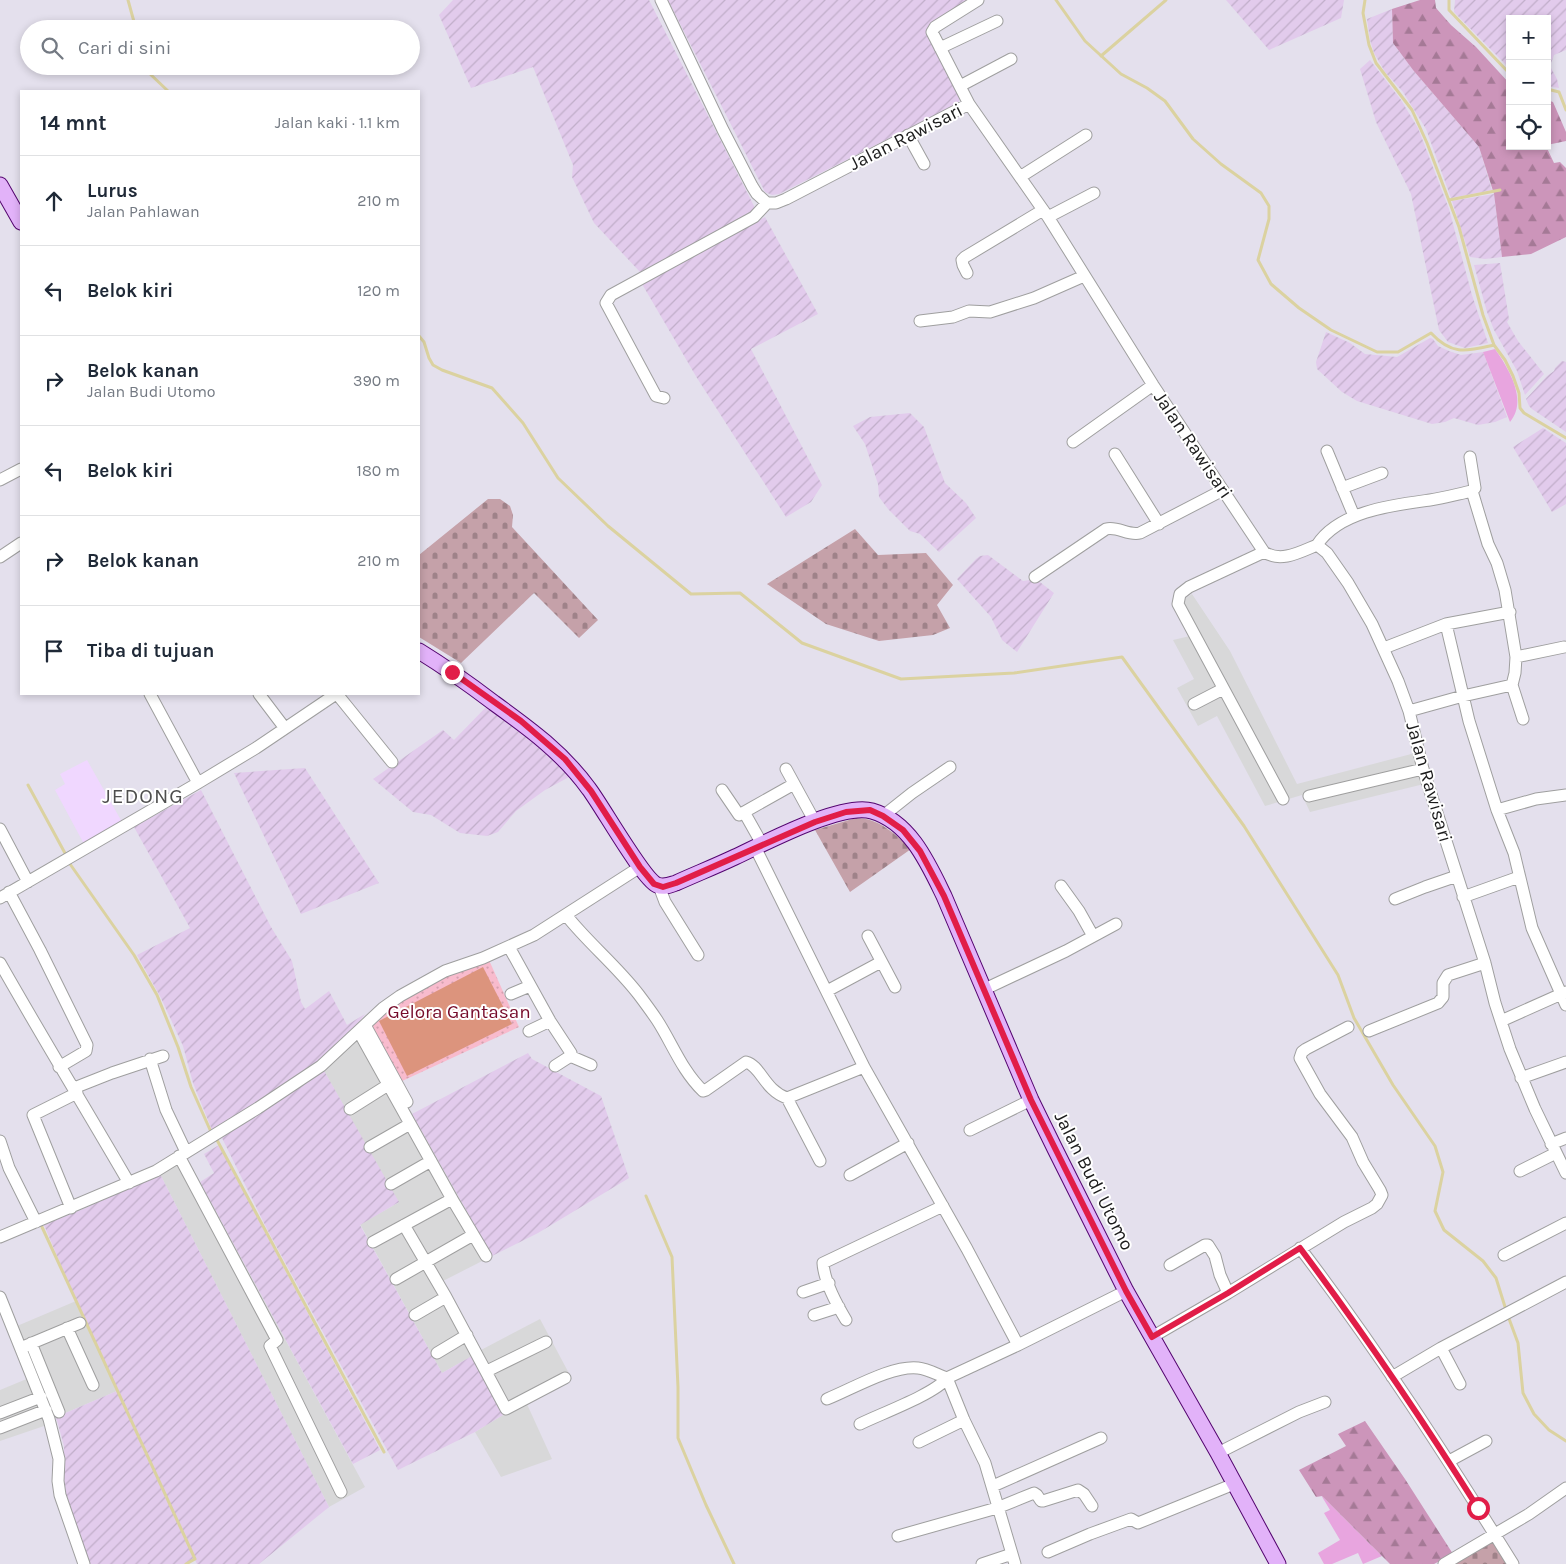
<!DOCTYPE html>
<html lang="id">
<meta charset="utf-8">
<style>
body{margin:0;font-family:Karla,sans-serif;background:#f6f6f7;color:#1f2937}
.controls{position:absolute;right:15px;top:15px;display:grid;overflow:hidden;border-radius:0px;box-shadow:0 2px 8px #0003}
.controls button{width:45px;height:45px;display:grid;place-items:center;padding:0;border:0;border-bottom:1px solid #e0e1e3;background:#fff;color:#1f2937;font:25px sans-serif}
.stop{position:absolute;width:15px;height:15px;margin:-11px;border:4px solid #e11d48;border-radius:50%;background:#fff}
.stop.end{background:#e11d48;border-color:#fff;box-shadow:0 1px 5px #0008}
.list{margin:0;padding:0;list-style:none}
h2{display:flex;justify-content:space-between;align-items:center;height:65px;margin:0;padding:0 20px;font-size:21px}
h2 small{font-size:16px;font-weight:400;color:#747a83}
.list li{display:grid;grid-template-columns:32px 1fr auto;gap:15px;align-items:center;box-sizing:border-box;height:90px;padding:0 20px;border-top:1px solid #e0e1e3}
.list b{display:block;font-size:19px;white-space:nowrap}
.list p{margin:0;font-size:16px;white-space:nowrap;color:#747a83}
.list em{font-size:16px;font-style:normal;color:#747a83}
.icon{flex:none;width:28px;height:28px;fill:none;stroke:currentColor;stroke-width:2;stroke-linecap:round;stroke-linejoin:round}
.map{position:relative;flex:none;width:1566px;height:1564px;overflow:hidden}
.search{position:absolute;background:#fff;box-shadow:0 2px 8px #0003;left:20px;top:20px;width:400px;height:55px;display:flex;align-items:center;gap:12px;box-sizing:border-box;padding:0 18px;border-radius:28px;color:#747a83;font-size:19px}
.panel{position:absolute;background:#fff;box-shadow:0 2px 8px #0003;left:20px;top:90px;width:400px;height:605px;border-radius:0px}
.map>svg:first-child{display:block}
</style>
<div class="map">
<svg width="1566" height="1564" viewBox="0 0 1566 1564">
<defs>
<pattern id="farmland-furrows" width="10" height="10" patternUnits="userSpaceOnUse" patternTransform="scale(1.25)"><rect width="10" height="10" fill="#e2cbec"/><path d="M-1 1l2-2M0 10L10 0M9 11l2-2" fill="none" stroke="#c1aeca"/></pattern>
<pattern id="forest-firs" width="22" height="20" patternUnits="userSpaceOnUse" patternTransform="scale(1.25)"><rect width="22" height="20" fill="#cc95ba"/><path d="M5 1l3.5 6h-7zM16 11l3.5 6h-7z" fill="#a57996"/></pattern>
<pattern id="cemetery-stones" width="16" height="16" patternUnits="userSpaceOnUse" patternTransform="scale(1.25)"><rect width="16" height="16" fill="#c5a1a9"/><path d="M2 7V4a2 2 0 0 1 4 0v3zM10 15v-3a2 2 0 0 1 4 0v3z" fill="#9f8289"/></pattern>
<pattern id="park-dots" width="8" height="8" patternUnits="userSpaceOnUse" patternTransform="scale(1.25)"><rect width="8" height="8" fill="#f8bbcd"/><path d="M2 2h.1M6 6h.1" fill="none" stroke="#d4a0af" stroke-width="1.8" stroke-linecap="round"/></pattern>
</defs>
<rect width="100%" height="100%" fill="#e4e0ed"/>
<path fill="#d8d8d9" d="M1192 594 1230 651 1297 784 1415 753 1424 784 1310 812 1302 795 1265 806 1217 716 1198 726 1177 688 1194 679 1173 640 1190 636 1174 606Z
M365 1030 492 1256 443 1281 481 1350 540 1319 572 1379 526 1402 552 1459 501 1477 475 1432 503 1415 472 1356 442 1373 360 1224 398 1203 323 1069Z
M186 1156 365 1487 329 1507 159 1172Z
M76 1301 117 1391 56 1417 17 1326Z
M29 1378 47 1425 0 1441V1390Z"/>
<path fill="#f0d7ff" d="M87 760 122 822 84 844 55 790 65 784 60 774Z"/>
<path fill="url(#farmland-furrows)" d="M453 0H649L754 206V212L640 272 594 223 572 177 573 165 533 67 471 88 439 15Z
M668 0H972L927 28 926 32 959 95V101L957 104 779 194 772 195 765 192Z
M1226 0H1344L1341 18 1269 50Z
M1455 0H1566V50L1554 55 1550 66 1557 79 1559 88 1547 86V19H1510V69L1454 12Z
M1392 9 1393 43 1413 70 1479 147 1492 190 1451 198 1426 129 1403 92 1385 72 1374 53 1370 40 1367 19Z
M1370 60 1401 100 1418 128 1449 209 1472 295 1488 343 1465 348 1448 342 1439 330 1411 194 1376 122 1360 69Z
M1494 194 1502 257 1485 259 1470 257 1452 201Z
M765 217 818 314 751 349 822 485 811 502 786 517 697 378 642 284Z
M1500 263 1509 319 1507 322 1518 341 1544 374 1525 395 1517 371 1494 330 1487 312 1474 265Z
M1326 332 1350 343 1365 354 1397 357 1430 338 1433 339 1438 346 1449 351 1461 355 1483 352 1507 417 1495 422 1478 425 1454 418 1445 422 1432 424 1357 401 1342 392 1317 369 1316 362Z
M1562 361 1566 362V432L1532 409 1529 406 1526 399 1547 376 1554 371 1555 368Z
M910 413 924 427 945 483 966 503 976 518 939 552 920 534 910 531 888 509 879 497 878 484 865 444 853 426 870 417Z
M1543 428 1566 443V504L1552 512 1513 447Z
M988 555 1023 581 1036 579 1054 593 1017 652 1002 640 991 617 957 579 976 559 980 556Z
M488 705 527 737 571 776 545 790 516 811 498 832 487 836 460 833 431 815 413 812 373 779 443 730 454 740Z
M305 768 379 883 301 914 234 773Z
M201 790 271 927 292 961 301 1002 305 1009 329 991 347 1025 365 1014 349 1036 315 1065 262 1102 212 1130 193 1083 183 1046 161 998 137 955 190 928 134 827Z
M528 1053 532 1059 601 1096 629 1178 538 1233 492 1256 412 1114Z
M323 1069 399 1202 360 1225 442 1373 472 1356 503 1415 475 1432 398 1470 268 1231 221 1136Z
M219 1145 380 1450 353 1464 200 1182 214 1173 204 1154Z
M159 1172 329 1507 259 1564H197L195 1560 185 1564H89L64 1493V1446L56 1417 117 1391 76 1301 44 1225 88 1207Z"/>
<path fill="#e8a5df" d="M1495 349C1509 369 1528 400 1510 422L1483 352Z
M1321 1495 1382 1556 1363 1564 1358 1553 1332 1564H1324L1318 1553 1340 1540 1324 1513 1330 1510Z"/>
<path fill="url(#forest-firs)" d="M1420 0H1435L1436 8 1451 25 1476 47 1510 84V146H1546L1554 163 1560 162 1566 168V237L1531 254 1502 257 1494 194 1479 147 1413 70 1393 43 1392 9Z
M1547 100 1553 102 1566 132V141L1547 145Z
M1365 1421 1405 1479 1453 1554 1434 1564H1390L1322 1496 1316 1497 1299 1470 1346 1446 1338 1434Z"/>
<path fill="url(#cemetery-stones)" d="M488 499H500L510 506 513 515 512 527 598 620 579 638 534 593 461 663 419 637V555Z
M855 529 878 555 926 553 953 585 937 605 950 628 933 635 879 641 826 624 767 584Z
M856 818C879 818 895 834 911 849L850 892 815 830Z
M1493 1540 1508 1564H1450Z"/>
<path fill="url(#park-dots)" d="M489 960 519 1027 400 1082 373 1032V1024L406 996 443 977Z"/>
<path fill="#dc947d" d="M483 967 512 1024 407 1076 379 1021Z"/>
<g fill="none" stroke-linecap="round" stroke-linejoin="round">
<path stroke="#dbd2a0" stroke-width="3" d="M128 0 136 29
M1056 0 1085 41 1121 74 1147 88 1165 101 1193 139 1221 164 1261 193 1269 206V219L1258 260 1271 284 1299 308 1331 330 1377 352H1398L1431 333C1452 356 1467 351 1494 345
M1365 0 1363 13 1369 45 1376 63 1412 110 1427 143 1459 227 1483 315 1494 345 1505 360 1513 376 1519 393 1520 408 1524 413 1566 438
M1449 0V10L1510 74
M1101 56 1166 0
M146 66 148 72 168 91
M1547 89 1559 92 1566 110
M1449 200 1500 190
M419 336 424 342 429 358 433 365 442 370 492 388 523 423 558 478 608 526 691 594 740 593 802 643 901 679 1014 673 1122 657 1244 826 1338 975 1354 1018 1393 1085 1435 1146 1443 1172 1435 1211 1444 1230 1483 1261 1496 1278 1506 1310
M28 785 66 855
M70 864 134 955 157 995 178 1047 191 1087 211 1132
M217 1140 384 1452
M646 1196 672 1257 678 1387V1438L706 1505 734 1564
M42 1227 195 1559 186 1564
M1508 1316 1518 1343 1523 1393 1534 1414 1549 1430 1566 1441"/>
<g stroke="#9f9f9f" stroke-width="13">
<path id="street" d="M661 0 723 130 752 186 757 194 767 203H776L786 199 969 104 1048 217 1153 385 1264 552C1281 563 1300 552 1317 545L1327 553 1348 583 1372 624 1398 681 1409 711 1423 769 1485 963 1495 1003 1510 1049 1535 1109 1566 1173
M940 48 997 21
M960 86 1011 59
M969 104 932 32 935 27 978 0
M908 135 924 164
M1020 177 1086 135
M1048 217 1094 193
M967 273 963 265 962 260 965 257 1043 210
M920 321 953 317 969 311 990 312 1034 298 1084 276
M664 398 656 396 606 303 611 295 754 217 767 203
M1073 442 1153 385
M1327 451 1354 516
M1115 454 1159 524
M1470 457 1475 488 1472 491 1488 544 1497 563 1505 590 1516 657 1515 673 1512 685 1523 719
M0 480 21 469
M1342 488 1382 473
M1317 545C1339 511 1393 505 1430 500 1444 498 1458 494 1472 491
M1264 552 1189 587 1180 594 1178 604 1283 799
M0 557 21 543
M1035 577 1106 529C1118 526 1128 536 1140 533L1223 490
M1446 624 1469 721 1497 810 1514 853 1532 928 1566 1005
M1384 648 1446 624 1510 612
M1516 657 1564 647
M150 694 198 783
M259 694 284 727
M337 694 392 762
M1194 704 1223 689
M1409 711 1463 696 1512 685
M786 769 815 822
M722 790 739 815 794 784
M1309 796 1423 769
M1497 810 1536 799 1566 795
M744 812 762 844
M883 816 912 793 950 767
M0 829 28 882
M755 847 864 1067 967 1249 1018 1345
M659 886 665 902 698 955
M1061 886 1079 911 1093 936
M9 892 40 950 87 1045 86 1051 59 1067
M1463 897 1519 877
M0 898 198 783 256 748 336 694
M1395 899 1425 887 1457 876
M566 915C588 943 617 966 639 995 645 1003 651 1011 657 1020 672 1043 682 1071 703 1091L706 1090 746 1062C761 1066 764 1090 787 1098L864 1067
M868 936 895 987
M509 947 550 1021 571 1053 569 1057 555 1066
M0 963C42 1037 86 1109 129 1183
M985 989 1066 951 1116 924
M827 991 881 962
M511 994 530 986
M1501 1021 1566 992
M365 1025 407 1102
M529 1031 550 1021
M1369 1031 1438 1003 1443 997V983L1448 975 1485 963
M359 1032 452 1199 486 1256
M570 1056 591 1065
M150 1059 166 1110 186 1152
M1521 1078 1566 1062
M74 1088 112 1073 163 1056
M787 1098 820 1161
M350 1109 388 1085
M970 1130 1031 1100
M0 1141 9 1168 36 1222
M1551 1144 1566 1138
M370 1147 410 1124
M179 1156 277 1340 270 1346 341 1492
M1520 1171 1556 1153
M850 1175 908 1143
M391 1184 431 1161
M71 1208 33 1115 77 1093
M404 1225 446 1297 506 1409 565 1378
M0 1237 156 1171 258 1108 321 1066 383 1008 400 996 445 971 483 958 534 935 640 867
M373 1242 452 1199
M1300 1248C1377 1349 1446 1456 1513 1564
M1504 1255 1566 1223
M1170 1265 1205 1245H1208L1215 1256 1220 1275 1228 1293
M396 1279 473 1235
M803 1292 829 1283
M0 1297 49 1419 59 1459 58 1481 60 1495 84 1564
M415 1315 446 1297
M814 1315 839 1307
M846 1320C837 1305 824 1280 823 1263L943 1206
M67 1328 93 1385
M1152 1337 1228 1293 1344 1222 1372 1208 1377 1204 1382 1195 1380 1190 1363 1162 1352 1137 1320 1094 1300 1058 1302 1052 1306 1049 1348 1027
M31 1343 59 1412
M25 1346 80 1323
M1441 1348 1460 1384
M437 1353 467 1335
M487 1371 546 1342
M1392 1377 1441 1348 1566 1282
M827 1399C852 1389 892 1365 918 1368 928 1369 938 1375 947 1378L964 1420 985 1463 1015 1564
M0 1413 41 1397
M860 1424C880 1414 935 1394 947 1378L1018 1345 1126 1291
M0 1428 46 1410
M919 1442 964 1420
M1218 1453 1299 1412 1325 1402
M1449 1461 1486 1441
M993 1486 1101 1438
M898 1536 997 1508 1034 1493 1037 1495 1041 1501H1043L1078 1490 1084 1494 1092 1506
M1048 1552 1090 1534 1131 1519 1138 1523 1234 1484
M982 1564 1012 1554
M1444 1564 1529 1514 1566 1488"/>
</g>
<g stroke="#53056f" stroke-width="17">
<path id="secondary" d="M0 185 21 222
M419 651C445 667 469 684 494 703 530 729 563 753 589 789 602 806 643 879 657 885 664 888 670 885 676 883 696 874 716 866 735 857 765 843 842 802 872 811 910 822 928 863 944 896L1031 1100 1055 1149 1126 1291 1218 1453 1278 1564"/>
</g>
<use href="#street" stroke="#fff" stroke-width="11"/>
<use href="#secondary" stroke="#e2b2f9" stroke-width="15"/>
</g>
<g fill="none" stroke-linecap="round" stroke-linejoin="round">
<path stroke="#e11d48" stroke-width="6" d="M452 672 521 721 565 759 591 791 640 867 654 884 663 887 676 883 815 822 846 812 870 810 883 816 903 830 920 851 944 896 1031 1100 1126 1291 1152 1337 1228 1293 1300 1248C1363 1332 1422 1419 1478 1508"/>
</g>
<g text-anchor="middle" dominant-baseline="central" stroke-width="4" stroke-linejoin="round" paint-order="stroke">
<g font-size="19" fill="#1b1b1b" stroke="#fff">
<text transform="translate(906 137) rotate(-27)">Jalan Rawisari</text>
<text transform="translate(1193 445) rotate(56)">Jalan Rawisari</text>
<text transform="translate(1429 782) rotate(74)">Jalan Rawisari</text>
<text transform="translate(1094 1181) rotate(63)">Jalan Budi Utomo</text>
</g>
<g font-size="19" fill="#760b2a" stroke="#fff">
<text x="459" y="1012">Gelora Gantasan</text>
</g>
<g font-size="21" letter-spacing="1" fill="#4e4e4e" stroke="#fff">
<text x="143" y="796">JEDONG</text>
</g>
</g>
</svg>
<div class="controls">
<button>+</button>
<button>−</button>
<button><svg class="icon" aria-label="locate" viewBox="0 0 24 24"><circle cx="12" cy="12" r="6"/><path d="M12 2v4M12 18v4M2 12h4M18 12h4"/></svg></button>
</div>
<div class="stop" style="left:1478px;top:1508px"></div>
<div class="stop end" style="left:452px;top:672px"></div>
<div class="search"><svg class="icon" aria-label="search" viewBox="0 0 24 24"><circle cx="10" cy="10" r="6"/><path d="M15 15l6 6"/></svg>Cari di sini</div>
<section class="panel">
<h2>14 mnt<small>Jalan kaki · 1.1 km</small></h2>
<ul class="list">
<li><svg class="icon" aria-label="ahead" viewBox="0 0 24 24"><path d="M12 20V5M6 11l6-6 6 6"/></svg><div><b>Lurus</b><p>Jalan Pahlawan</p></div><em>210 m</em></li>
<li><svg class="icon" aria-label="left" viewBox="0 0 24 24"><path d="M17 20v-9H6M10 6l-5 5 5 5"/></svg><div><b>Belok kiri</b></div><em>120 m</em></li>
<li><svg class="icon" aria-label="right" viewBox="0 0 24 24"><path d="M7 20v-9h11M14 6l5 5-5 5"/></svg><div><b>Belok kanan</b><p>Jalan Budi Utomo</p></div><em>390 m</em></li>
<li><svg class="icon" aria-label="left" viewBox="0 0 24 24"><path d="M17 20v-9H6M10 6l-5 5 5 5"/></svg><div><b>Belok kiri</b></div><em>180 m</em></li>
<li><svg class="icon" aria-label="right" viewBox="0 0 24 24"><path d="M7 20v-9h11M14 6l5 5-5 5"/></svg><div><b>Belok kanan</b></div><em>210 m</em></li>
<li><svg class="icon" aria-label="arrive" viewBox="0 0 24 24"><path d="M6 21V4h12l-3 4 3 4H6"/></svg><div><b>Tiba di tujuan</b></div></li>
</ul>
</section>
</div>
